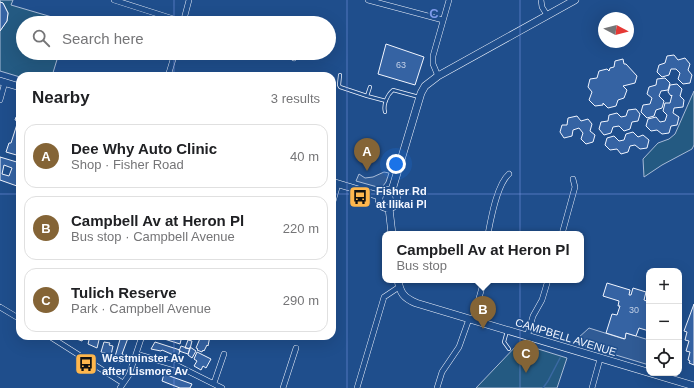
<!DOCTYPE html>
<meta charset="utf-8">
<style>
body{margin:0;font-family:Helvetica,sans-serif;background:#f6f6f6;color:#202124}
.controls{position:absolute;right:12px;bottom:12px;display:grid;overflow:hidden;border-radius:8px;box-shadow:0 4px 16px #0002}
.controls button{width:36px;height:36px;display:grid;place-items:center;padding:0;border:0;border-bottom:1px solid #e0e0e0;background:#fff;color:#202124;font:20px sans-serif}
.compass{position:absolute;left:598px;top:12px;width:36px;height:36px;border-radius:50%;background:#fff;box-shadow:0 4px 16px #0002;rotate:97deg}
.you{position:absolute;left:396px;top:164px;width:14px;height:14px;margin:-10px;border:3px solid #fff;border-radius:50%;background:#1a73e8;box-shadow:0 0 0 6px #1a73e833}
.badge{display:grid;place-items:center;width:26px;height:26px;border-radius:50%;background:#846436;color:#fff;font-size:13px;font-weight:700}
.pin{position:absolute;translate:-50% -33px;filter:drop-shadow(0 1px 2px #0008)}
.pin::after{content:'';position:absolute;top:21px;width:14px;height:12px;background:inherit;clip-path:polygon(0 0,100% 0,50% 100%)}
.popup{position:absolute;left:382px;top:231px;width:202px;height:52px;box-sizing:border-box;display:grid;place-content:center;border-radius:8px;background:#fff;filter:drop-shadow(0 1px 3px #0005);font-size:13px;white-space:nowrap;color:#757577}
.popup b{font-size:15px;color:#202124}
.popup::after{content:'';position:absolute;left:50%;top:100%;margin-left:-8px;border:8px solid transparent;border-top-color:#fff}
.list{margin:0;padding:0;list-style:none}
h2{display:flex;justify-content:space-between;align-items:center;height:52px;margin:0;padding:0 16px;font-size:17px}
h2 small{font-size:13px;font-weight:400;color:#757577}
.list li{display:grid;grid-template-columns:26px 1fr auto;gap:12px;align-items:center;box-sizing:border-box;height:64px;margin:0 8px 8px;padding:0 8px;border:1px solid #e0e0e0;border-radius:12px}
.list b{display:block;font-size:15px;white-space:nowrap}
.list p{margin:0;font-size:13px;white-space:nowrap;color:#757577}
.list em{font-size:13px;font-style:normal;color:#757577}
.icon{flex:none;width:22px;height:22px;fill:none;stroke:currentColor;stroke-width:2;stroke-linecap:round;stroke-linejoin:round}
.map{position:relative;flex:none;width:694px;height:388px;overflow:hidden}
.search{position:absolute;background:#fff;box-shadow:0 4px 16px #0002;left:16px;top:16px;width:320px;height:44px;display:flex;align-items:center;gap:10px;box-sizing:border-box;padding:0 14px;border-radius:22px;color:#757577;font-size:15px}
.panel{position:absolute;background:#fff;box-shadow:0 4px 16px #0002;left:16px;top:72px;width:320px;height:268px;border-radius:12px}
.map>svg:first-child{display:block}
</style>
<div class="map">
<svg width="694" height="388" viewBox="0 0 694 388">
<rect width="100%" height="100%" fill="#1f4e8c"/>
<path fill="#245a82" stroke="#a8bbd7" d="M0 0H13L11 5 69 22 68 23H23V53H59L52 76H20V77L0 71V31L7 21 8 13 3 3 0 2Z
M694 91V145L692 149 662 165 644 177 643 159 658 143 669 139 675 134Z
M519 343 567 358 557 388H476Z"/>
<path fill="#305b95" stroke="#a8bbd7" d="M384 172 389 173 386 182 383 186 381 188 356 181 359 174 365 178 373 177Z
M589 328 624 339 626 333 649 340V365L576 343 577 339Z"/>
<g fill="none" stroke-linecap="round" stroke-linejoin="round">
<path stroke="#3b69a3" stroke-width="1.5" d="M543 388 548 381 560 358"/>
</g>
<path fill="#3563a3" stroke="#f2f6ff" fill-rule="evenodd" d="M0 2 3 3 8 13 7 21 0 31Z
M386 44 424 57 415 85 378 74Z
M674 55 678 60 685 58 690 64 688 70 692 75 690 83 683 84 678 79 680 73 676 69H671L669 75 662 77 657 72 659 65 665 63 667 56Z
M623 59 624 64H626L637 76 635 83 623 86 627 90 624 98 618 100 616 106 608 108 603 103V105L595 106 589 100 592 92 588 87 590 79 597 78 599 71 607 69 609 71 610 68 614 67 615 61Z
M665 78 670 83 668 90 661 91 659 96 664 101 662 108 656 110 654 116 647 118 641 112 643 105 650 104 652 98 647 94 649 87 656 85 657 79Z
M677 84 682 89 680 96 684 100 683 107 674 108 673 113 679 117 677 125 671 126 669 133 662 134 657 130 651 131 646 126 648 119 656 117 660 122 665 121 667 115 663 111 665 103H670L672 95 671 96 668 92 670 85Z
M636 109 640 114 638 121 632 122 630 129 624 131 619 126 613 127 611 133 604 135 599 129 601 122 608 121 609 115 617 113 621 117 626 116 628 110Z
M19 111 20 112V156L6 152 9 143H11L18 121 15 120 16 117H18Z
M577 116 581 121 588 119 592 124 590 131 595 135 593 142 586 144 581 139 583 133 579 128 573 130 572 136 564 138 560 132 562 125H567L568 118Z
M633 132 638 137 643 135 649 140 647 148 640 149 635 145 630 146 628 152 621 154 617 149 610 150 605 145 607 138 614 136 619 141 624 140 626 134Z
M0 157 20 163V176L17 186 0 180ZM4 165 12 168 9 176 2 174Z
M607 283 630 290 629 295H631L633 288 646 292 644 300 649 302V331L639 328 636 336 626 333 625 339 606 333 612 314 617 315 620 306H618L619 301 603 296Z
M694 304V365L689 363 690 361 688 360 690 352 686 351 689 341 685 340 687 332 684 331Z
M75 336H84L82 341 74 338Z
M90 336H100L97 348 88 344Z
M121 336 128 338 122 354H123L121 363 114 360Z
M155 336H182L180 344Z
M201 336H210L208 346 207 345 204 351 203 350 202 352 197 350 198 349 196 348Z
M188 340 192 341 190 349 185 348Z
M104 342 110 343 109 345 113 346 111 355 101 352Z
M155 342 180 350 178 357 162 350 161 351 151 349Z
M181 346 190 349 188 354 179 351Z
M190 347 196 351 192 358 188 355Z
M197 352 211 359 206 368 203 366 201 370 194 366 197 361 194 359Z
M164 374 192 384 190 388H180L162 381Z"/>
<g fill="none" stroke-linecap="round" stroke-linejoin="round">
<g stroke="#f2f6ff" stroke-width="4">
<path id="service" d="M340 75 339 85 340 87 367 96
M370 87 367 96 386 101
M385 112C383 105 387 95 393 90L419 97
M507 331 504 342 509 349"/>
</g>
<g stroke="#f2f6ff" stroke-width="6">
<path id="minor" d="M114 0 183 22
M368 0 443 20
M541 0 542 7 547 15
M183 23 189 0
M287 53 294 58
M168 76 175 53
M438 76 433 64V56L449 0
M0 100 5 82
M332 205 338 184
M488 234C491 218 497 184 509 174
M562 234 575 187 573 179
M0 307 20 319
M473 320 484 280
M49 336 123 383
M527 337 533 316 542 300 548 280
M136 354 178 366 222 388
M214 383 224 354
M120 388 129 375 142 336
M283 388 296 348
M357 388 384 297 399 287
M437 388 442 372 459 347 469 319
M592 388 600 359"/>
</g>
<g stroke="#f2f6ff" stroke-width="8">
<path id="secondary" d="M0 81 20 87
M332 182 379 196
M379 199a9 9 0 1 1 18 0a9 9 0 1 1-18 0Z
M392 190 421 93 425 86 438 76 575 0
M389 208 392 234
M398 280C400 293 404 298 416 303L694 386"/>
</g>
<use href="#service" stroke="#1f4e8c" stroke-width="2.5"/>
<use href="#minor" stroke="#1f4e8c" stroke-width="5"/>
<use href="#secondary" stroke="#1f4e8c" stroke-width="7"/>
</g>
<path fill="none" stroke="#7d9aea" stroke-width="1" stroke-opacity="0.55" d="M174 0V23M347 0V388M520 0V388M174 53V76M0 194H20M332 194H694M174 336V388"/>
<defs>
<g id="bus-square" transform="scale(1.15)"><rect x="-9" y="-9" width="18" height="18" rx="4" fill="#ffb74d" stroke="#1f4e8c"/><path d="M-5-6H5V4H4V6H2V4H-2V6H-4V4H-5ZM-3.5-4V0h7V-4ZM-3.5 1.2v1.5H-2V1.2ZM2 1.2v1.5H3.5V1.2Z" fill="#111"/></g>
</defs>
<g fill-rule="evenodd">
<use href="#bus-square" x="360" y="197"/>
<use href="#bus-square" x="86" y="364"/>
</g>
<g text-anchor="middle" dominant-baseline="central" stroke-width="3" stroke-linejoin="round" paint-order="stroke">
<g font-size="9" fill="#c3d1e8">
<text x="401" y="65">63</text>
<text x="634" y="310">30</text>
</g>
<g font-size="11" font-weight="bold" fill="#f2f6ff" stroke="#1f4e8c" text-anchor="start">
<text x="376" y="191">Fisher Rd<tspan x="376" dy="13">at Ilikai Pl</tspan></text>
<text x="102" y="358">Westminster Av<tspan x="102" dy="13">after Lismore Av</tspan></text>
</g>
<g font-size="11" fill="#f2f6ff" stroke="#1f4e8c">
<text transform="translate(566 337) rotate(17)">CAMPBELL AVENUE</text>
</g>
</g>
<g font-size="13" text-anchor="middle" font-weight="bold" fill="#7d9aea" stroke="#1f4e8c" stroke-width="3" stroke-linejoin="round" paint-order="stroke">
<text x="434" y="18">C</text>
</g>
</svg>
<div class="controls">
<button>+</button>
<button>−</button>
<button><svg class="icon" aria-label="locate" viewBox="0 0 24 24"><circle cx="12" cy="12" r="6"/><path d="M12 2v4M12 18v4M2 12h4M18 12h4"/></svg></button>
</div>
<svg class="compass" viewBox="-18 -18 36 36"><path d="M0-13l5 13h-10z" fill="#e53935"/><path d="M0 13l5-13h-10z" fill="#757577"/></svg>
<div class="you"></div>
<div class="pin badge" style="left:367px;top:171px">A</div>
<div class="pin badge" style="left:483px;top:329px">B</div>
<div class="popup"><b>Campbell Av at Heron Pl</b>Bus stop</div>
<div class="pin badge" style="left:526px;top:373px">C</div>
<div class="search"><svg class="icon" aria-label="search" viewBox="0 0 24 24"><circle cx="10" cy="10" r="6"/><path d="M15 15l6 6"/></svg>Search here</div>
<section class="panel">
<h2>Nearby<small>3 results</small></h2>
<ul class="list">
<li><span class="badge">A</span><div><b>Dee Why Auto Clinic</b><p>Shop · Fisher Road</p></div><em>40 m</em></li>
<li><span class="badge">B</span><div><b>Campbell Av at Heron Pl</b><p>Bus stop · Campbell Avenue</p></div><em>220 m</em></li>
<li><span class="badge">C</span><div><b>Tulich Reserve</b><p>Park · Campbell Avenue</p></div><em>290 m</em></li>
</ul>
</section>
</div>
